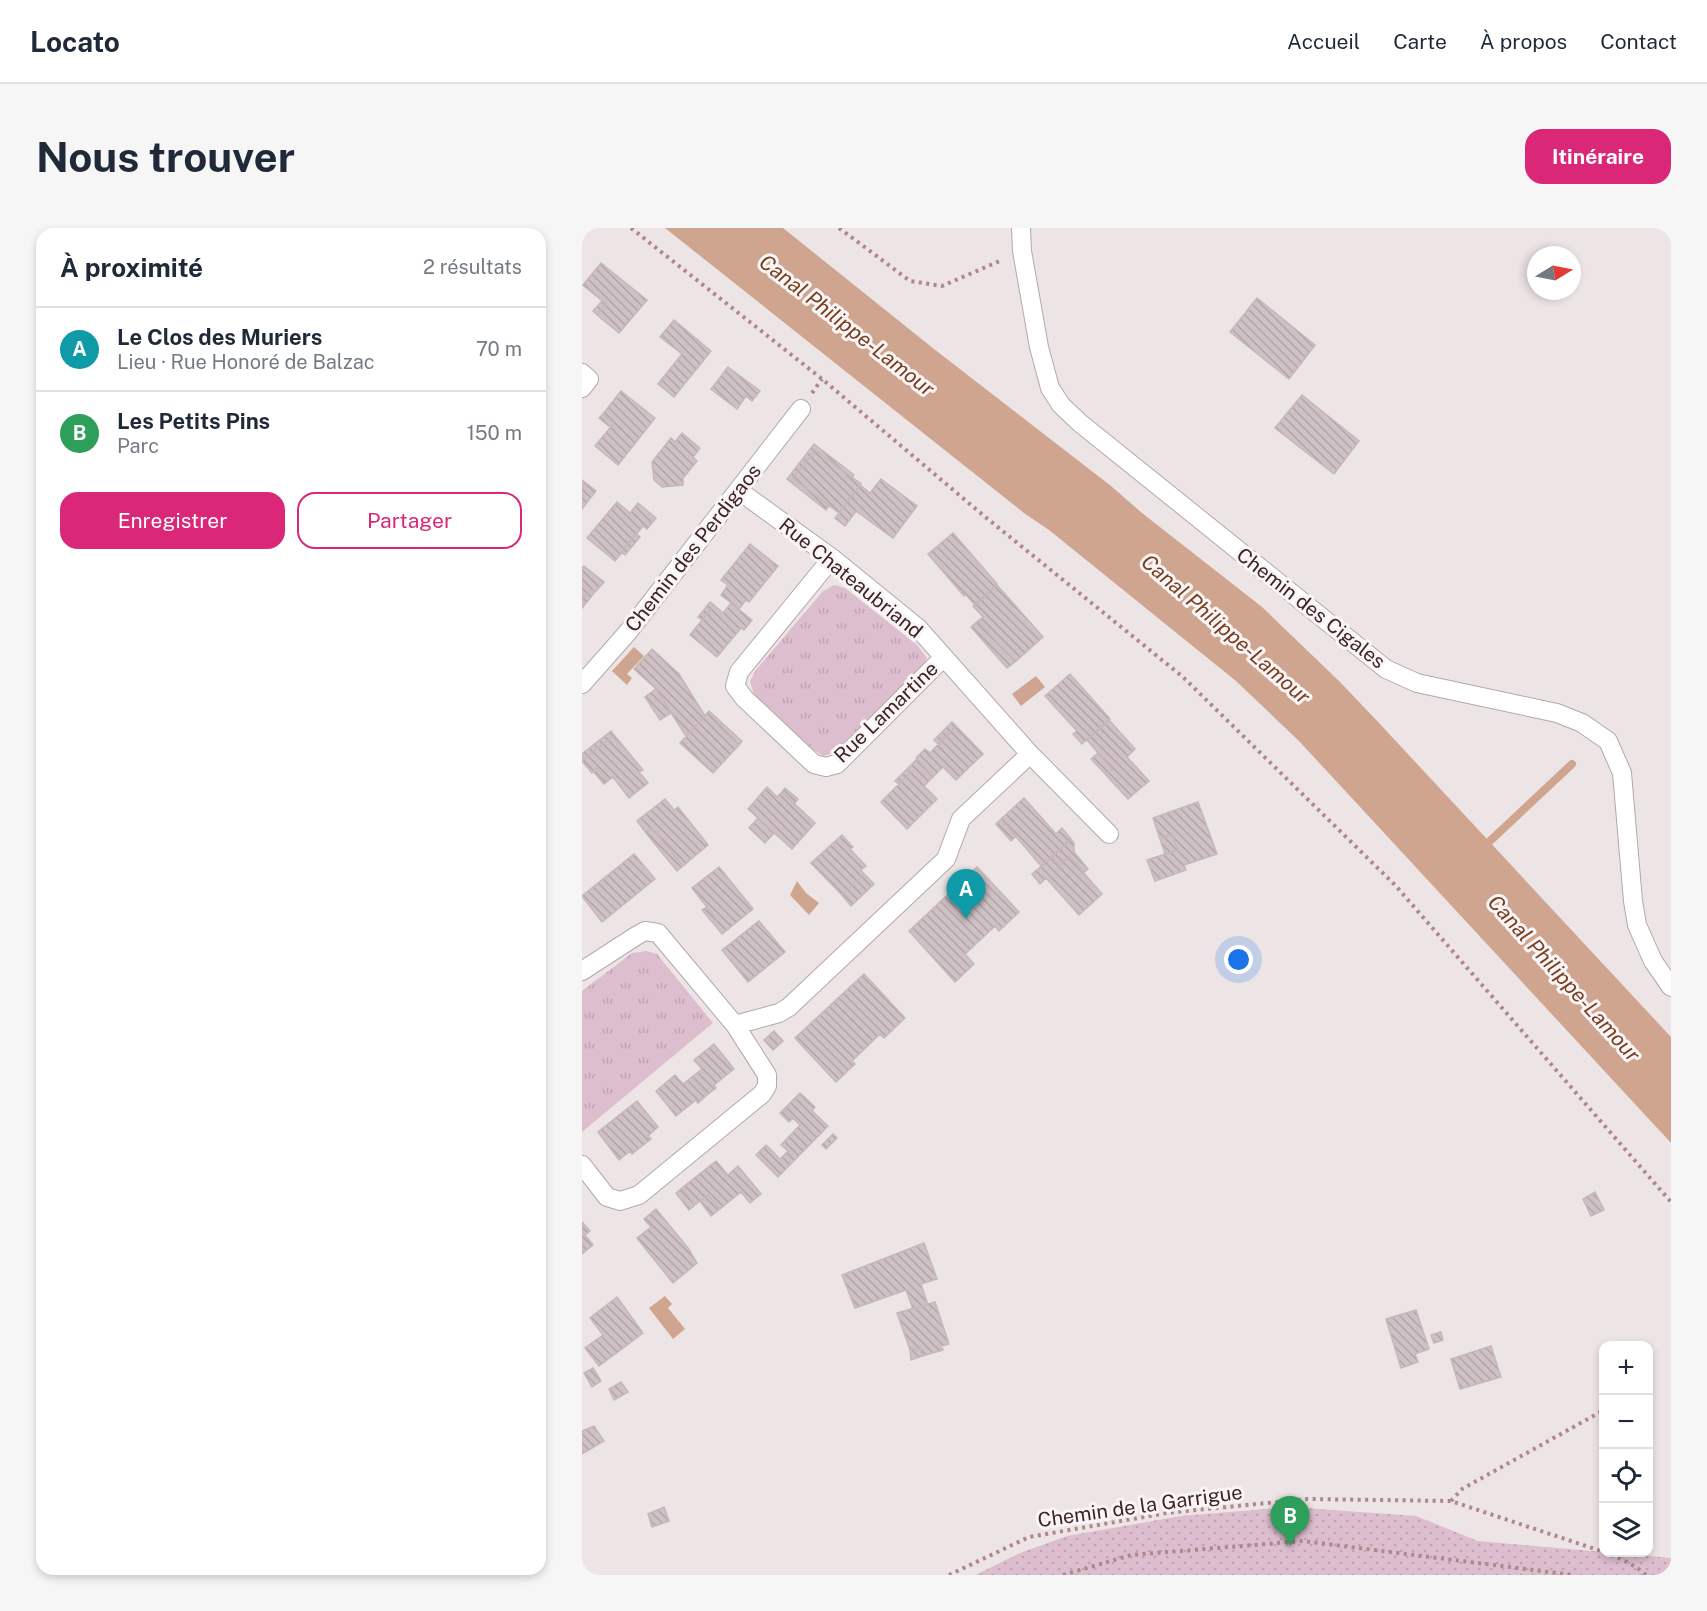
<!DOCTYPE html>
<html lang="fr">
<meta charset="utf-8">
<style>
body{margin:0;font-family:"Public Sans",sans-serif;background:#f6f6f7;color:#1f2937}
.controls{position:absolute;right:18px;bottom:18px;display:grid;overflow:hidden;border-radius:12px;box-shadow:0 3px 9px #0003}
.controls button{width:54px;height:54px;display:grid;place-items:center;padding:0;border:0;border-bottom:2px solid #e0e1e3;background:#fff;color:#1f2937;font:30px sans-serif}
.compass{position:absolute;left:945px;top:18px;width:54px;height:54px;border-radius:50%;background:#fff;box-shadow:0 3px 9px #0003;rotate:80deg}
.you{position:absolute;left:657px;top:732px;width:21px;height:21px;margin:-15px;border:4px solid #fff;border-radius:50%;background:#1a73e8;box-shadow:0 0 0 9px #1a73e833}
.badge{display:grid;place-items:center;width:39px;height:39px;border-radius:50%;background:#db2777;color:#fff;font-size:20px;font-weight:700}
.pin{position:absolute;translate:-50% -50px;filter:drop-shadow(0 2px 3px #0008)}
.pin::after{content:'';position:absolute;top:32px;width:21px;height:18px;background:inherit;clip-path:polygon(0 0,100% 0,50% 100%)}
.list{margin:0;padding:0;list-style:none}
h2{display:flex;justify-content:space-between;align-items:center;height:78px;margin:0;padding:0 24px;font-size:26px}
h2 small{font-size:20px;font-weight:400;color:#747a83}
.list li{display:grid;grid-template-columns:39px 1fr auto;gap:18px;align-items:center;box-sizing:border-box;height:84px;padding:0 24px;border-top:2px solid #e0e1e3}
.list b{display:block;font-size:22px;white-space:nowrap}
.list p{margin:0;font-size:20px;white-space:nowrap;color:#747a83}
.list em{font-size:20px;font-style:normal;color:#747a83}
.actions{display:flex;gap:12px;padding:18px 24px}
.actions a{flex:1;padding:14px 0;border:2px solid #db2777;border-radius:18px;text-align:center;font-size:21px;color:#db2777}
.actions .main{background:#db2777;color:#fff}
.icon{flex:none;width:33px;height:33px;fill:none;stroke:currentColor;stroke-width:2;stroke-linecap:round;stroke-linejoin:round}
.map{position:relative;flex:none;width:1089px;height:1347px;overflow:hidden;border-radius:18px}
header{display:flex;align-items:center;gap:36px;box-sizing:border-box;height:84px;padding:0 30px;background:#fff;border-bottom:2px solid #e0e1e3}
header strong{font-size:28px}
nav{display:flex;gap:33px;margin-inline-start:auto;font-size:21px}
.intro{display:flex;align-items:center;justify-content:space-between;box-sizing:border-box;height:144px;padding:0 36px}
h1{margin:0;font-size:42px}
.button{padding:15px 27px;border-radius:18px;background:#db2777;color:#fff;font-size:21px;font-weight:700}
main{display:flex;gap:36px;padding:0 36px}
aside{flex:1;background:#fff;border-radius:18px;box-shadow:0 3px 9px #0003}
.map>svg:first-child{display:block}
</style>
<header>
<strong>Locato</strong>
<nav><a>Accueil</a><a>Carte</a><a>À propos</a><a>Contact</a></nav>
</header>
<div class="intro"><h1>Nous trouver</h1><a class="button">Itinéraire</a></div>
<main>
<aside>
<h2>À proximité<small>2 résultats</small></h2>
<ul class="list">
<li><span class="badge" style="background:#0f9aa8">A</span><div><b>Le Clos des Muriers</b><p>Lieu · Rue Honoré de Balzac</p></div><em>70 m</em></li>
<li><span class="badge" style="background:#2e9e5b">B</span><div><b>Les Petits Pins</b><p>Parc</p></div><em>150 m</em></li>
</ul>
<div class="actions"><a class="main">Enregistrer</a><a>Partager</a></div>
</aside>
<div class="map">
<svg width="1089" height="1347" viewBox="0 0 1089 1347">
<defs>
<pattern id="grass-tufts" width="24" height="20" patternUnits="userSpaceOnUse" patternTransform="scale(1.5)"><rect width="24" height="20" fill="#ddbecf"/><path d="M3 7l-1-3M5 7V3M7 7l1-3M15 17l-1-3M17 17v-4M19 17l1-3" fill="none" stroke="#bfa3b2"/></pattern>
<pattern id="park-dots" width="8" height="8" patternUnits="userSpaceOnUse" patternTransform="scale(1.5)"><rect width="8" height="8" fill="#ddbecf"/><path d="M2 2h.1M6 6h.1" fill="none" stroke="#bfa3b2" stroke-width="1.8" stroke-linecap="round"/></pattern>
<pattern id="building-back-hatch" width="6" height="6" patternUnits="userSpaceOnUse" patternTransform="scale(1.5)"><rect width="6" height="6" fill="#cec0c4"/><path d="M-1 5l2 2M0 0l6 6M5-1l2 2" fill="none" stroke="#b2a5a8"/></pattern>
</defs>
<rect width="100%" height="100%" fill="#ede4e6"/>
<path fill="url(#grass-tufts)" d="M252 357 263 360 335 417 345 430 336 446 255 524 241 528 229 520 172 467 168 453 174 442 240 364Z
M64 723 75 726 131 795 0 904V763L50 725Z"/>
<path fill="url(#park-dots)" d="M709 1279 834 1288 896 1313 1089 1330V1347H393L438 1325 485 1308 599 1288Z"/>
<path fill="#cfa58f" d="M83 0H201L352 121 529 258 560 285 680 379 758 454 797 495 1089 809V915L717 513 654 453 467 302 442 285Z
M52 419 62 428 45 446 50 450 45 457 30 443Z
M454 448 463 459 439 478 430 466Z
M215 653 224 665 237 675 227 687 208 667Z
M83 1068 90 1076 86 1080 103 1101 91 1111 67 1080Z"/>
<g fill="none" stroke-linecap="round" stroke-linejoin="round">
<path stroke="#cfa58f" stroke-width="8" d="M908 613 990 536"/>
</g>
<path fill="url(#building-back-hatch)" stroke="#c6b7ba" stroke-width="1.5" d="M19 35 65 72 37 105 15 87 24 76 1 57Z
M675 70 733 117 707 151 648 104Z
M20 73 24 76 15 87 11 83Z
M92 92 129 123 92 169 76 156 100 126 78 109Z
M146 139 178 163 170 173 164 168 155 181 129 161Z
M39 163 73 190 36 237 13 218 32 195 21 186Z
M720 167 777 213 752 246 693 200Z
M21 186 32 195 28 199 17 190Z
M100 205 118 220 111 229 115 233 101 250V257L80 259 72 252 70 234 89 210 93 214Z
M232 216 272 247 270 250 233 222 211 250 247 278 244 282 205 251Z
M233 222 279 256 257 285 211 250Z
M299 251 335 278 311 310 274 283 263 298 253 290 278 257 288 265Z
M0 252 14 263 0 281Z
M35 274 48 285 56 275 74 290 65 301 61 298 33 333 5 310Z
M371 305 415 356 393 377 383 366 382 368 346 326Z
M54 306 58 309 43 327 39 324Z
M168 316 196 338 167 374 164 372 157 381 139 367 146 357 139 352Z
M2 338 22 354 13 364 9 361 0 372V340Z
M415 357 461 409 433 434 396 393 401 389 391 378Z
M9 361 13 364 0 380V372Z
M128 374 132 377 120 392 116 389Z
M149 375 170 392 162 402 159 400 135 429 108 407 132 377 141 385Z
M396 393 433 434 425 440 389 399Z
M70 421 97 446 123 488 104 508 74 461 52 441Z
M488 446 528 491 500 516 491 506 495 503 463 468Z
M74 461 89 485 78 492 63 469Z
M127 483 140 495 136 498 157 517 131 545 98 515Z
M527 492 553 521 545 529 567 553 546 571 524 547 530 541 505 512Z
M370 494 374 498 356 516 352 512Z
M140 495 160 513 157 517 136 498Z
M374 498 401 526 374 552 361 539 351 549 334 530 343 521 348 525Z
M29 503 32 507 0 533V526Z
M32 507 61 542 57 544 66 555 47 570 31 549 26 553 15 540 10 545 0 533Z
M516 525 530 541 524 547 509 531Z
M335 531 351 549 342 558 355 571 325 601 299 574 329 544 325 541Z
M15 540 26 553 22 556 11 543Z
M325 541 329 544 317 556 313 553Z
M185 559 195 569 200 564 233 595 210 621 166 581Z
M203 560 216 571 212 576 200 564Z
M442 570 474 606 480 600 489 611 459 638 419 591Z
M83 571 92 582 96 579 126 617 101 638 70 600 64 605 55 593Z
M616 574 635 626 602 637 604 642 573 653 565 632 596 622 590 606 578 611 571 590Z
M176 590 192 605 183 615 167 600Z
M419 591 434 608 429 613 414 596Z
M70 600 101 638 95 643 64 605Z
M590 606 596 622 583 626 578 611Z
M260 607 271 619 268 621 284 638 279 642 282 646 260 667 229 635Z
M489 611 492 615V624L506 641 502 644 487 628 477 638 470 629Z
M52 626 73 651 20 694 0 668Z
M487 628 520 666 497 687 464 650 458 656 450 646 470 629 477 638Z
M137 639 171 681 140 706 131 695 135 692 110 660Z
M395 639 437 684 417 703 413 698 383 726 392 736 373 754 327 703Z
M282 646 292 656 269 678 260 667Z
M125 679 135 692 131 695 120 682Z
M177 693 203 724 166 754 140 722Z
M282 746 323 790 302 810 298 806 270 833 273 836 254 854 213 810Z
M192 803 201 813 191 822 182 812Z
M132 816 152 841 132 857 134 860 125 867 110 849 120 841 112 832Z
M93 847 101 856 110 849 125 867 116 875 114 872 94 888 74 863Z
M218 865 233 879 230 883 246 898 196 949 174 927 184 917 198 931 206 923 199 917 218 897 202 881Z
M55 873 76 899 66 908 69 911 50 926 48 923 37 932 16 904Z
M202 881 211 890 207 894 198 885Z
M251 906 255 910 244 921 240 917Z
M134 933 146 947 156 938 179 966 168 975 159 964 138 981 126 967 113 977 100 960Z
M100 960 113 977 107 982 94 965Z
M1013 964 1022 982 1009 988 1001 971Z
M126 967 138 981 129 988 118 973Z
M74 981 106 1020 115 1035 91 1055 55 1010 69 999 62 991Z
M0 994 8 1003 3 1007 11 1017 0 1026Z
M342 1015 355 1051 339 1056 346 1077 331 1081 324 1062 273 1080 260 1047Z
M35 1069 61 1105 17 1138 3 1120 21 1107 8 1090Z
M353 1074 367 1116 359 1118 361 1122 340 1128 338 1120 328 1122 315 1085Z
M834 1082 847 1121 833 1126 836 1134 819 1140 804 1091Z
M859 1104 861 1112 852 1115 849 1107Z
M909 1118 919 1149 878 1161 869 1131Z
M338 1120 340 1128 329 1132 328 1122Z
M11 1140 19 1153 10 1159 2 1145Z
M39 1154 46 1164 32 1172 27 1161Z
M12 1198 22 1213 0 1226V1203Z
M82 1279 87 1293 70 1299 66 1286Z"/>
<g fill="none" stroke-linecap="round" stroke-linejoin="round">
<g stroke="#b5a7a9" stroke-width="20">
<path id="street" d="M439 0 440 23 457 119 468 160 479 177 498 195 804 441 835 455 975 485 1000 495 1026 513 1040 545 1051 673 1055 697 1071 733 1089 759
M0 145 7 151 0 160
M156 262 250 330 336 400 448 526 527 606
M250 330 157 444 153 458 162 470 232 536 244 539 255 536 361 430
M0 456 46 404 219 181
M0 743 54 708 63 703 76 705 153 797 185 847V858L180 866 57 967 38 973 25 969 0 937
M153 797 197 785 207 779 364 631 379 591 448 526"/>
</g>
<path stroke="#af868b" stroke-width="4" stroke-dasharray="3 4.5" stroke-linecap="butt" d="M49 0 240 151 402 288 601 449 813 657 1089 974
M257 0 328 53 360 58 420 32
M230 165 240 151
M869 1273 880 1261 1022 1182
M1022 1324C1037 1330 1052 1336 1064 1347
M367 1347 447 1309 585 1285 725 1271 869 1273 1022 1324
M481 1347 549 1327 721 1313 991 1347"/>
<use href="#street" stroke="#fff" stroke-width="18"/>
</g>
<g text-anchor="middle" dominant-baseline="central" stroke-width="6" stroke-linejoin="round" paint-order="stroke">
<g font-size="20" fill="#3e2426" stroke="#f9f5f6">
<text transform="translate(111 320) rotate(-52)">Chemin des Perdigaos</text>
<text transform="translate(269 350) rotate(39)">Rue Chateaubriand</text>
<text transform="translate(729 380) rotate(38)">Chemin des Cigales</text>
<text transform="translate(304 484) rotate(-44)">Rue Lamartine</text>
<text transform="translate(558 1278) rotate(-8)">Chemin de la Garrigue</text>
</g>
<g font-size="21" font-style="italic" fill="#784020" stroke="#f9f5f6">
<text transform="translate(265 97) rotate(38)">Canal Philippe-Lamour</text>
<text transform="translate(644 401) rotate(41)">Canal Philippe-Lamour</text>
<text transform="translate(982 750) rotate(48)">Canal Philippe-Lamour</text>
</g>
</g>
</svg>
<div class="controls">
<button>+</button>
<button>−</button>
<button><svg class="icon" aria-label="locate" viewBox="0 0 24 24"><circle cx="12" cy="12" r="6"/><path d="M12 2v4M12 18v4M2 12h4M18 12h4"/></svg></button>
<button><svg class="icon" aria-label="layers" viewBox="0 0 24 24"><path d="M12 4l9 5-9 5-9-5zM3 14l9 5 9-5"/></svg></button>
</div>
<svg class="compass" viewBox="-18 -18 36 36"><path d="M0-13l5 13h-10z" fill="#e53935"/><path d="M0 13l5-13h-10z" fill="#747a83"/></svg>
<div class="you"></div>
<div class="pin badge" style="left:384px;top:691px;background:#0f9aa8">A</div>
<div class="pin badge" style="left:708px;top:1318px;background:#2e9e5b">B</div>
</div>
</main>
